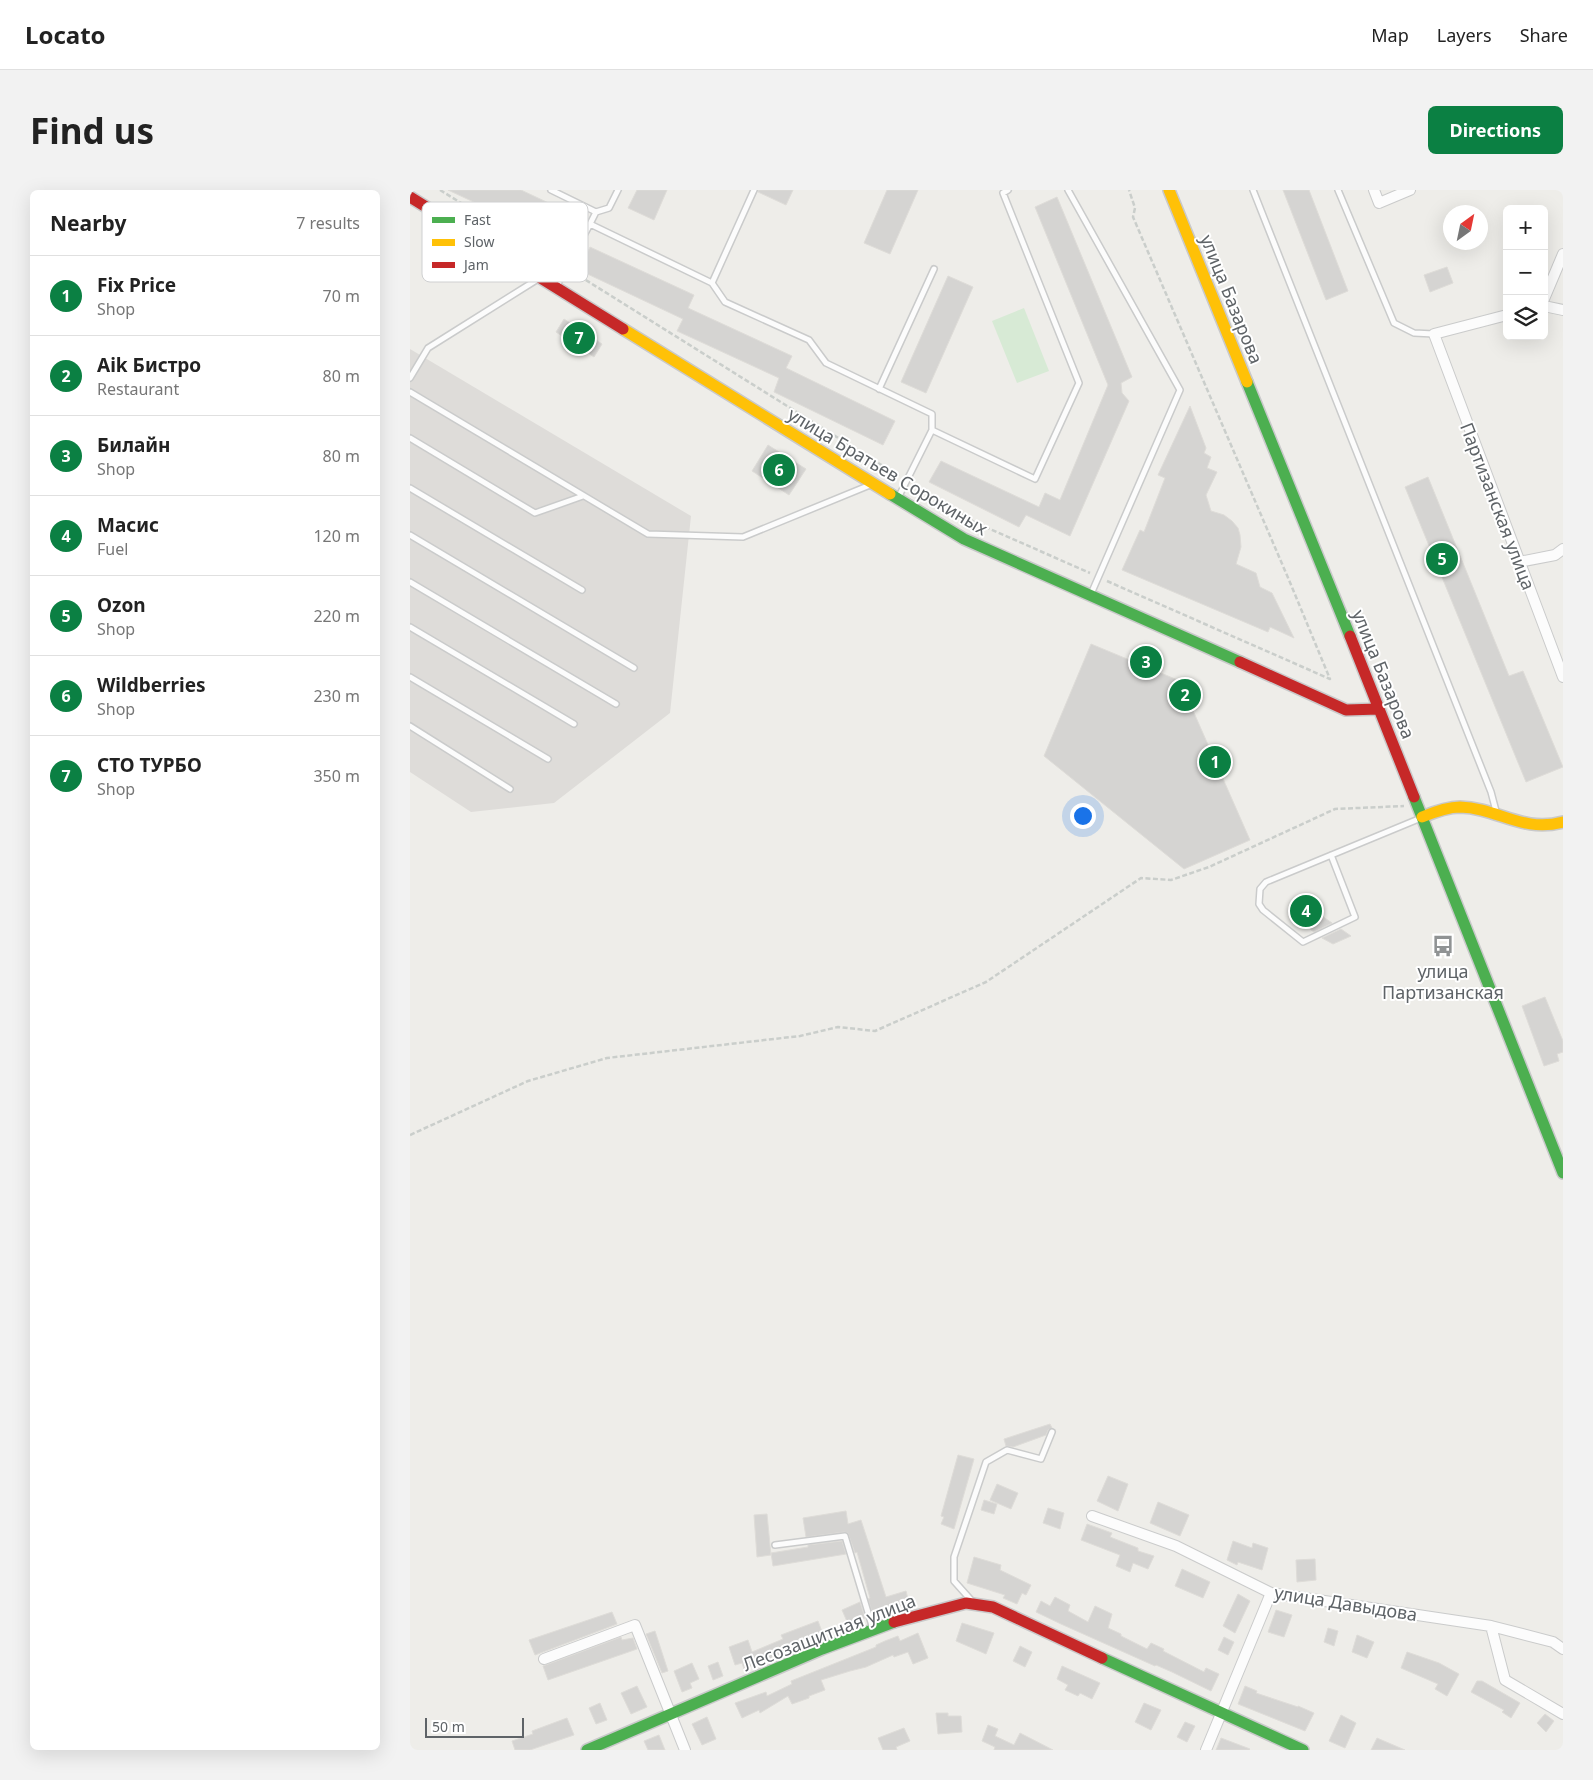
<!DOCTYPE html>
<meta charset="utf-8">
<style>
body{margin:0;font-family:"Noto Sans",sans-serif;background:#f2f2f2;color:#222}
.controls{position:absolute;right:15px;top:15px;display:grid;overflow:hidden;border-radius:8px;box-shadow:0 5px 20px #0002}
.controls button{width:45px;height:45px;display:grid;place-items:center;padding:0;border:0;border-bottom:1px solid #e0e0e0;background:#fff;color:#222;font:25px sans-serif}
.compass{position:absolute;left:1033px;top:15px;width:45px;height:45px;border-radius:50%;background:#fff;box-shadow:0 5px 20px #0002;rotate:33deg}
.scale{position:absolute;left:15px;bottom:12px;width:99px;box-sizing:border-box;padding-left:5px;border:2px solid #5e6367;border-top:0;font-size:14px;line-height:18px;white-space:nowrap;color:#5e6367;-webkit-text-stroke:4px #fff;paint-order:stroke}
.you{position:absolute;left:672px;top:625px;width:18px;height:18px;margin:-12px;border:4px solid #fff;border-radius:50%;background:#1a73e8;box-shadow:0 0 0 8px #1a73e833}
.badge{display:grid;place-items:center;width:32px;height:32px;border-radius:50%;background:#0b8043;color:#fff;font-size:16px;font-weight:700}
.pin{position:absolute;translate:-50% -50%;border:2px solid #fff;box-shadow:0 1px 5px #0006}
.list{margin:0;padding:0;list-style:none}
h2{display:flex;justify-content:space-between;align-items:center;height:65px;margin:0;padding:0 20px;font-size:21px}
h2 small{font-size:16px;font-weight:400;color:#767676}
.list li{display:grid;grid-template-columns:32px 1fr auto;gap:15px;align-items:center;box-sizing:border-box;height:80px;padding:0 20px;border-top:1px solid #e0e0e0}
.list b{display:block;font-size:19px;white-space:nowrap}
.list p{margin:0;font-size:16px;white-space:nowrap;color:#767676}
.list em{font-size:16px;font-style:normal;color:#767676}
.icon{flex:none;width:28px;height:28px;fill:none;stroke:currentColor;stroke-width:2;stroke-linecap:round;stroke-linejoin:round}
.map{position:relative;flex:none;width:1153px;height:1560px;overflow:hidden;border-radius:8px}
header{display:flex;align-items:center;gap:30px;box-sizing:border-box;height:70px;padding:0 25px;background:#fff;border-bottom:1px solid #e0e0e0}
header strong{font-size:24px}
nav{display:flex;gap:28px;margin-inline-start:auto;font-size:18px}
.intro{display:flex;align-items:center;justify-content:space-between;box-sizing:border-box;height:120px;padding:0 30px}
h1{margin:0;font-size:35px}
.button{padding:12px 22px;border-radius:8px;background:#0b8043;color:#fff;font-size:18px;font-weight:700}
main{display:flex;gap:30px;padding:0 30px}
aside{flex:1;background:#fff;border-radius:8px;box-shadow:0 5px 20px #0002}
.map>svg:first-child{display:block}
</style>
<header>
<strong>Locato</strong>
<nav><a>Map</a><a>Layers</a><a>Share</a></nav>
</header>
<div class="intro"><h1>Find us</h1><a class="button">Directions</a></div>
<main>
<aside>
<h2>Nearby<small>7 results</small></h2>
<ul class="list">
<li><span class="badge">1</span><div><b>Fix Price</b><p>Shop</p></div><em>70 m</em></li>
<li><span class="badge">2</span><div><b>Aik Бистро</b><p>Restaurant</p></div><em>80 m</em></li>
<li><span class="badge">3</span><div><b>Билайн</b><p>Shop</p></div><em>80 m</em></li>
<li><span class="badge">4</span><div><b>Масис</b><p>Fuel</p></div><em>120 m</em></li>
<li><span class="badge">5</span><div><b>Ozon</b><p>Shop</p></div><em>220 m</em></li>
<li><span class="badge">6</span><div><b>Wildberries</b><p>Shop</p></div><em>230 m</em></li>
<li><span class="badge">7</span><div><b>СТО ТУРБО</b><p>Shop</p></div><em>350 m</em></li>
</ul>
</aside>
<div class="map">
<svg width="1153" height="1560" viewBox="0 0 1153 1560">
<rect width="100%" height="100%" fill="#eeede9"/>
<path fill="#dedcd9" d="M0 159 281 326 260 523 144 613 61 622 0 582Z"/>
<path fill="#d7ead5" d="M614 118 639 181 607 193 582 131Z"/>
<path fill="#d5d4d2" stroke="#dedcd8" d="M38 0H111L162 24 149 52Z
M227 0H257L244 30 218 18Z
M348 0H383L376 15 348 2Z
M477 0H508L480 64 454 53Z
M873 0H899L938 101 916 110Z
M647 7 722 187 711 193 712 203 719 211 660 346 616 325 609 337 519 292 531 271 629 317 635 303 650 310 698 195 625 17Z
M180 57 284 105 278 118 382 166 376 178 485 231 473 255 364 202 369 188 267 141 273 129 169 80Z
M1037 77 1043 93 1020 102 1014 85Z
M538 86 563 97 516 203 491 192Z
M154 129 192 154 184 167 146 142Z
M780 216 796 258 794 263 801 267 797 278 807 282 796 305 801 321 814 325 822 331 828 338 830 345 831 357 826 374 846 383 850 397 862 403 884 448 860 437 858 442 712 380 730 340 734 342 755 288 748 285Z
M358 255 396 279 379 305 342 281Z
M1018 287 1099 486 1113 481 1153 577 1116 592 995 297Z
M681 454 770 491 840 650 774 679 634 566Z
M903 710 909 724 922 733 904 742 890 732 884 719Z
M931 739 941 746 923 754 912 748Z
M1135 807 1153 851V862L1147 864 1149 871 1134 876 1112 816Z
M640 1234 642 1238 638 1240 636 1245 603 1257 596 1256 594 1249Z
M548 1265 564 1269 544 1339 531 1334 534 1327 531 1326Z
M698 1286 718 1294 708 1321 687 1311Z
M587 1294 608 1303 601 1319 580 1310Z
M574 1310 587 1314 584 1324 571 1320Z
M748 1312 779 1325 770 1346 740 1333Z
M638 1318 654 1323 650 1339 633 1333Z
M436 1321 438 1334 451 1330 476 1407 496 1401 499 1413 463 1425 458 1409 460 1408 447 1362 445 1363 438 1343 434 1342 396 1347 393 1328Z
M357 1324 361 1365 347 1367 344 1325Z
M677 1334 702 1343 700 1347 728 1358V1361L744 1366 738 1379 723 1373 720 1382 706 1376 710 1365 671 1350Z
M432 1351 436 1364 363 1376 361 1363 398 1357V1355Z
M823 1351 842 1358 843 1353 858 1358 852 1380 828 1372 827 1375 817 1370Z
M564 1367 591 1375 590 1380 621 1395 616 1405 612 1403 607 1414 593 1408 595 1405 557 1393Z
M905 1369 906 1390 887 1392 886 1370Z
M772 1379 800 1392 793 1408 765 1396Z
M828 1404 840 1411 825 1443 813 1436Z
M645 1407 660 1415 658 1421 678 1432 685 1416 702 1424 698 1438 711 1444V1446L737 1459 741 1453 754 1459 753 1461 794 1482 796 1478 809 1484 801 1501 762 1482 746 1475 745 1476 651 1434 626 1422 631 1411 640 1416Z
M450 1412 455 1428 439 1436 432 1420Z
M866 1420 882 1425 874 1447 858 1442Z
M202 1422 207 1434 125 1465 119 1450Z
M408 1431 414 1447 334 1479 332 1473 325 1475 319 1457 338 1450 342 1462 373 1449 371 1445Z
M552 1433 584 1443 576 1464 546 1451Z
M918 1438 928 1441 924 1456 914 1452Z
M245 1441 258 1481 252 1483 236 1444Z
M508 1443 518 1468 503 1474 498 1462 484 1467 483 1465 456 1477 440 1481 411 1490 415 1500 399 1506V1508L382 1514 378 1506 350 1523 349 1520 332 1528 325 1513 356 1502 357 1506 382 1494 381 1491 466 1457V1455L475 1451 488 1446 490 1451Z
M947 1445 964 1452 957 1468 942 1462Z
M211 1447 212 1450 223 1448 227 1459 138 1490 133 1476Z
M814 1447 824 1452 818 1465 808 1460Z
M610 1456 622 1462 615 1477 603 1471Z
M997 1462 1029 1473 1049 1484 1037 1506 1025 1499 1028 1494 991 1478Z
M308 1472 313 1486 303 1490 298 1476Z
M282 1473 289 1489 280 1493 282 1498 272 1502 264 1481Z
M652 1476 690 1493 682 1509 670 1503 668 1506 655 1500 658 1495 647 1489Z
M1067 1491H1072L1110 1513 1101 1528 1092 1522 1094 1520 1061 1502Z
M227 1496 237 1517 221 1524 211 1503Z
M835 1496 847 1501 846 1503 888 1517V1516L904 1523 895 1541 828 1514Z
M190 1513 197 1530 186 1534 179 1518Z
M734 1513 751 1520 741 1540 725 1532Z
M526 1523H538V1526H551L552 1542 528 1544Z
M1135 1524 1144 1531 1136 1542 1127 1533Z
M931 1525 946 1533 935 1558 919 1551Z
M297 1527 306 1549 292 1555 282 1534Z
M157 1528 164 1545 120 1560H105L102 1551 123 1544 122 1541Z
M775 1532 785 1536 777 1552 767 1547Z
M578 1535 588 1539 585 1546 604 1555 610 1543 643 1560H584L585 1557 572 1551Z
M494 1538 500 1551 486 1557 487 1560H473L468 1548Z
M249 1545 255 1560H238L234 1551Z
M811 1548 840 1559 839 1560H806Z
M967 1548 995 1560H961Z"/>
<g fill="none" stroke-linecap="round" stroke-linejoin="round">
<g stroke="#cacbcb" stroke-width="8">
<path id="lane" d="M141 0 186 22
M658 0 770 200 681 404
M843 0 1081 602 1086 621
M928 0 984 133 1004 143 1024 144
M180 34 186 22 199 18 208 0
M302 93 315 112 399 150 416 173 522 224V240
M146 97 180 34 302 93 344 0
M0 188 18 158 128 89
M469 199 524 79
M0 202 238 344 333 347 460 295
M0 248 125 323 173 306
M0 298 172 400
M488 308 522 240 625 289 669 193 593 3 598 0
M0 345 224 478
M0 392 206 514
M0 437 164 534
M0 487 138 569
M0 536 100 599
M921 665 945 727 893 752 853 720 849 714 850 699 856 692 1011 628
M365 1355 435 1346 463 1439
M561 1410 544 1391V1367L576 1272 597 1260 631 1269 642 1242"/>
</g>
<g stroke="#cacbcb" stroke-width="12">
<path id="street" d="M964 0 969 13 1000 0
M1134 109 1153 64
M1134 116 1153 120
M1097 125 1024 144 1153 487
M1109 372 1145 365 1153 359
M682 1326 766 1356 861 1403 1081 1436 1095 1490 1153 1524
M1081 1436 1143 1452 1153 1459
M134 1469 225 1435 275 1560
M796 1560 861 1403"/>
</g>
<g stroke="#c9c9ca" stroke-width="14">
<path id="fast" d="M837 192 940 446
M480 304 554 349 830 472
M1004 607 1153 983
M692 1468 893 1560
M177 1560 412 1459 484 1432"/>
</g>
<g stroke="#c9c9ca" stroke-width="14">
<path id="slow" d="M759 0 837 192
M213 139 480 304
M1012 627C1024 622 1037 617 1050 617 1088 618 1112 643 1153 632"/>
</g>
<g stroke="#c9c9ca" stroke-width="14">
<path id="jam" d="M0 7 213 139
M940 446 1004 607
M830 472 936 520 969 519
M484 1432 556 1413 583 1417 692 1468"/>
</g>
<path stroke="#cacecb" stroke-width="2.5" stroke-dasharray="5 2.5" stroke-linecap="butt" d="M30 0 150 74
M163 82 489 286
M504 295 564 332 680 383
M697 391 920 489 879 390 723 27 725 18 719 0
M0 945 118 891 197 868 390 846 428 837 465 841 576 792 731 688 761 690 799 677 925 619 994 616"/>
<use href="#lane" stroke="#fcfcfc" stroke-width="5"/>
<use href="#street" stroke="#fcfcfc" stroke-width="10"/>
<use href="#fast" stroke="#4caf50" stroke-width="11"/>
<use href="#slow" stroke="#ffc107" stroke-width="11"/>
<use href="#jam" stroke="#c62828" stroke-width="11"/>
</g>
<defs>
<g id="bus-bare" transform="scale(1.725)"><path d="M-5-6H5V4H4V6H2V4H-2V6H-4V4H-5ZM-3.5-4V0h7V-4ZM-3.5 1.2v1.5H-2V1.2ZM2 1.2v1.5H3.5V1.2Z" fill="#909394" stroke="#fff" stroke-width="2.5" paint-order="stroke"/></g>
</defs>
<g fill-rule="evenodd">
<use href="#bus-bare" x="1033" y="756"/>
</g>
<g text-anchor="middle" dominant-baseline="central" stroke-width="4" stroke-linejoin="round" paint-order="stroke">
<g font-size="18" fill="#5e6367" stroke="#fff">
<text transform="translate(822 109) rotate(68)">улица Базарова</text>
<text transform="translate(478 281) rotate(31)">улица Братьев Сорокиных</text>
<text transform="translate(1088 316) rotate(69)">Партизанская улица</text>
<text transform="translate(974 484) rotate(68)">улица Базарова</text>
<text transform="translate(936 1413) rotate(9)">улица Давыдова</text>
<text transform="translate(419 1442) rotate(-21)">Лесозащитная улица</text>
</g>
<g font-size="18" fill="#5e6367" stroke="#fff">
<text x="1033" y="781">улица<tspan x="1033" dy="21">Партизанская</tspan></text>
</g>
</g>
<rect x="12" y="12" width="166" height="80" rx="8" fill="#fff" stroke="#cfd0d1" stroke-width="1"/>
<rect x="22" y="27" width="23" height="6" fill="#4caf50"/>
<rect x="22" y="49" width="23" height="7" fill="#ffc107"/>
<rect x="22" y="72" width="23" height="6" fill="#c62828"/>
<g font-size="14" fill="#5e6367">
<text x="54" y="35">Fast</text>
<text x="54" y="57">Slow</text>
<text x="54" y="80">Jam</text>
</g>
</svg>
<div class="controls">
<button>+</button>
<button>−</button>
<button><svg class="icon" aria-label="layers" viewBox="0 0 24 24"><path d="M12 4l9 5-9 5-9-5zM3 14l9 5 9-5"/></svg></button>
</div>
<svg class="compass" viewBox="-18 -18 36 36"><path d="M0-13l5 13h-10z" fill="#e53935"/><path d="M0 13l5-13h-10z" fill="#767676"/></svg>
<div class="scale">50 m</div>
<div class="you"></div>
<div class="pin badge" style="left:805px;top:572px">1</div>
<div class="pin badge" style="left:775px;top:505px">2</div>
<div class="pin badge" style="left:736px;top:472px">3</div>
<div class="pin badge" style="left:896px;top:721px">4</div>
<div class="pin badge" style="left:1032px;top:369px">5</div>
<div class="pin badge" style="left:369px;top:280px">6</div>
<div class="pin badge" style="left:169px;top:148px">7</div>
</div>
</main>
